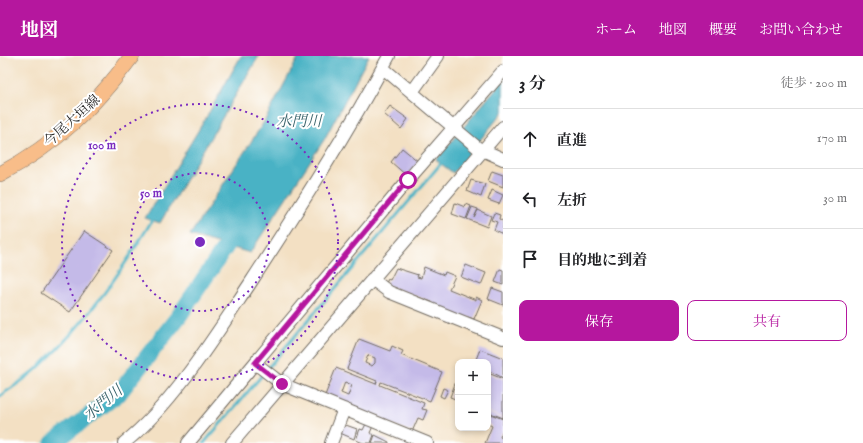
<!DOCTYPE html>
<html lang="ja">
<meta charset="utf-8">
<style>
body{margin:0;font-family:"IM FELL English","Noto Serif JP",serif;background:#f6f6f6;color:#202124}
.controls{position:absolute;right:12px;bottom:12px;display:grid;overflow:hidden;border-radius:8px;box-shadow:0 2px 6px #0003}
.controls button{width:36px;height:36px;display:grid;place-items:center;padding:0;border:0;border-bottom:1px solid #e0e0e0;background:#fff;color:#202124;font:20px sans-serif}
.stop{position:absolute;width:12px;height:12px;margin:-9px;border:3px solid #b5179e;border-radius:50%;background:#fff}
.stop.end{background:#b5179e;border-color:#fff;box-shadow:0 1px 4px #0008}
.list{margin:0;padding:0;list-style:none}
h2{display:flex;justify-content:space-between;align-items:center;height:52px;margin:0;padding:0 16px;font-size:17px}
h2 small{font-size:13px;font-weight:400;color:#757577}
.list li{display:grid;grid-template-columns:26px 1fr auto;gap:12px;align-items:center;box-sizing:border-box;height:60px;padding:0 16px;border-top:1px solid #e0e0e0}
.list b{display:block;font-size:15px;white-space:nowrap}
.list em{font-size:13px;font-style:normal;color:#757577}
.actions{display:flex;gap:8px;padding:12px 16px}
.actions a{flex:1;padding:9px 0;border:1px solid #b5179e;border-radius:8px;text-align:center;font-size:14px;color:#b5179e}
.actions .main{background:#b5179e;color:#fff}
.icon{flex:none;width:22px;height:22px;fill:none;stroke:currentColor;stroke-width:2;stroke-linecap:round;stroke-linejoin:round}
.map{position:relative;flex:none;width:503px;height:387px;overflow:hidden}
header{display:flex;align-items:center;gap:24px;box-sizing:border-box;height:56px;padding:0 20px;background:#b5179e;color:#fff}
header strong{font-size:19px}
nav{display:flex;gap:22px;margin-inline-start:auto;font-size:14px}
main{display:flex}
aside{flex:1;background:#fff}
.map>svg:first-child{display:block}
</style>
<header>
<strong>地図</strong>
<nav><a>ホーム</a><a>地図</a><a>概要</a><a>お問い合わせ</a></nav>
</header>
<main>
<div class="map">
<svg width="503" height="387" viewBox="0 0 503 387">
<rect width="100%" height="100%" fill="#fff"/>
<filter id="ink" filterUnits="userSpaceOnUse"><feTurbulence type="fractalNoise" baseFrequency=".025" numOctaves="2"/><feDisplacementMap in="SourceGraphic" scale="8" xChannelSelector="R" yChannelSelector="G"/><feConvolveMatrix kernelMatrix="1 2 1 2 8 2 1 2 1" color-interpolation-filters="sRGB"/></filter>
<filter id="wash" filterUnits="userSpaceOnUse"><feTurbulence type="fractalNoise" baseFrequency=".012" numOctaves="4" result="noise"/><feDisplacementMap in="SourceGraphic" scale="16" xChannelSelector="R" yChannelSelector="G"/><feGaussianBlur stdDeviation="0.9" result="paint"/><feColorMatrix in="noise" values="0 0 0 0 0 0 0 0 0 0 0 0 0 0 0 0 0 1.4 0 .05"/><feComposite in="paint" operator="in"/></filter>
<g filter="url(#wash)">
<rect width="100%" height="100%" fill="#f3e0c3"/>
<path fill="#48b2c5" stroke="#3a6e78" d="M241 0H259L160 167 145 162 207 60Z
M299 0H369L324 84 250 197 190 179 264 66Z
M503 24V56L453 117 436 104Z"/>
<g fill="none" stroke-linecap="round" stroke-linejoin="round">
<path stroke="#48b2c5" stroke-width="3" d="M267 313 443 105
M0 340C14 330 29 321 41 309 87 266 122 215 154 161
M204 387 264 317"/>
<path stroke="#48b2c5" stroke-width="17" d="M53 387 119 337 179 260 239 171"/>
</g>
<g id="blocks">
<path fill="#c4bae8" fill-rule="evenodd" d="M390 50 408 63 401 73 384 58Z
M402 92 419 106 407 120 391 106Z
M492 115 503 119V131L488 125Z
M471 124 485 128 481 141 467 135Z
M492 134 503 139 499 148 488 144Z
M455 147 465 151 466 148 471 150 466 163 452 158Z
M472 151 478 153 474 162 478 154 491 160 487 171 467 163Z
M494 157 500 159 499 163 503 165V178L494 174 497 166 491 164Z
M84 175 113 194 70 256 41 237Z
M466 209 486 217 481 229 461 221Z
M424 211 444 219 445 216 455 220 449 233 476 244V241L482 244 474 263 468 261 467 264 430 250 432 246 385 229 388 223 390 224 396 212 418 219 417 221 421 222Z
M500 213 503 214V229L495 226Z
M492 232 503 236V249L488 243Z
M359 283 390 295 392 290 403 295 401 299 442 316 430 345 381 326 380 329 424 347 422 353 427 354 423 364 418 362 412 376 324 342 336 312 376 328 377 325 347 313ZM368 299 375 302V307L372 310 365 307ZM345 326 352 329 348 340 341 337Z
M480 293 503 302V322L488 314V306H475Z
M488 317 503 323V362L488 356Z
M458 320V344L450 341Z
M443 332 448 334 444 342 440 340Z
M488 357 503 363V374L500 381 503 383V387H485L492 370 488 368Z
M343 368 357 373 354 383 340 377Z
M366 368 373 370 370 377 374 379 371 387H363L356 384 360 373 363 374Z
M375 379 389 386V387H372Z"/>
</g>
</g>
<g filter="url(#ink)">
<use href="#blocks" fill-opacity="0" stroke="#716a60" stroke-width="1"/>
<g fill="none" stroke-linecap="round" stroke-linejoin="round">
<g stroke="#716a60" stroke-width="14">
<path id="minor" d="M383 12 478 92 503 103
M412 36 438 0
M372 223 389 236 503 282
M255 307 282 328 427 387
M124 387C172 349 215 280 249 229 298 154 346 79 389 0
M188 387 408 124 503 15
M232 387 503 71
M331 387 344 353"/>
</g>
<g stroke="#716a60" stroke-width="16">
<path id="major" d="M0 118C58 87 93 52 132 0"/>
</g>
<use href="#minor" stroke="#fff" stroke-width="12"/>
<use href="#major" stroke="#f8bd89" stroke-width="15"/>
</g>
</g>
<g fill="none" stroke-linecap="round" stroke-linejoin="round" filter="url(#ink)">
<path stroke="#b5179e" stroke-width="5" d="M282 328 255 307 408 124"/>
</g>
<g fill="none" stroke="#7b2cbf" stroke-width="2" stroke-dasharray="2 4">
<circle cx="200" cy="186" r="69"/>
<circle cx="200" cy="186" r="138"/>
</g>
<g text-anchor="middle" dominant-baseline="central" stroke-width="4" stroke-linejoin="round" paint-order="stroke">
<g font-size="14" fill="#2b2b2b" stroke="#fff">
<text transform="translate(72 65) rotate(-42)">今尾大垣線</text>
</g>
<g font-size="15" font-style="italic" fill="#376169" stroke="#fff">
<text x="299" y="65">水門川</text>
<text transform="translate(103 347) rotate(-40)">水門川</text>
</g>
</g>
<circle cx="200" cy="186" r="6" fill="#7b2cbf" stroke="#fff" stroke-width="2"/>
<g font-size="12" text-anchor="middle" font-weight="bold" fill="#7b2cbf" stroke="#fff" stroke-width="4" stroke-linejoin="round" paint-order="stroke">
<text x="102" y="93">100 m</text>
<text x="151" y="141">50 m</text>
</g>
</svg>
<div class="controls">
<button>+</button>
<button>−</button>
</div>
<div class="stop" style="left:408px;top:124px"></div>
<div class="stop end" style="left:282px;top:328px"></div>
</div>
<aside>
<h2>3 分<small>徒歩 · 200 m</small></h2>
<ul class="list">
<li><svg class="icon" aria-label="ahead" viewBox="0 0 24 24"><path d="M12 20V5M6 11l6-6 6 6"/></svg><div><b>直進</b></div><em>170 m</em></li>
<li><svg class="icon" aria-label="left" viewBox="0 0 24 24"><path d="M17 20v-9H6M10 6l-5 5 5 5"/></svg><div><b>左折</b></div><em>30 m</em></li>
<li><svg class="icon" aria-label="arrive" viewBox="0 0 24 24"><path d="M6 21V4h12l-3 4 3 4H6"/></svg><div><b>目的地に到着</b></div></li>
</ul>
<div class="actions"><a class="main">保存</a><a>共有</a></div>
</aside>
</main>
